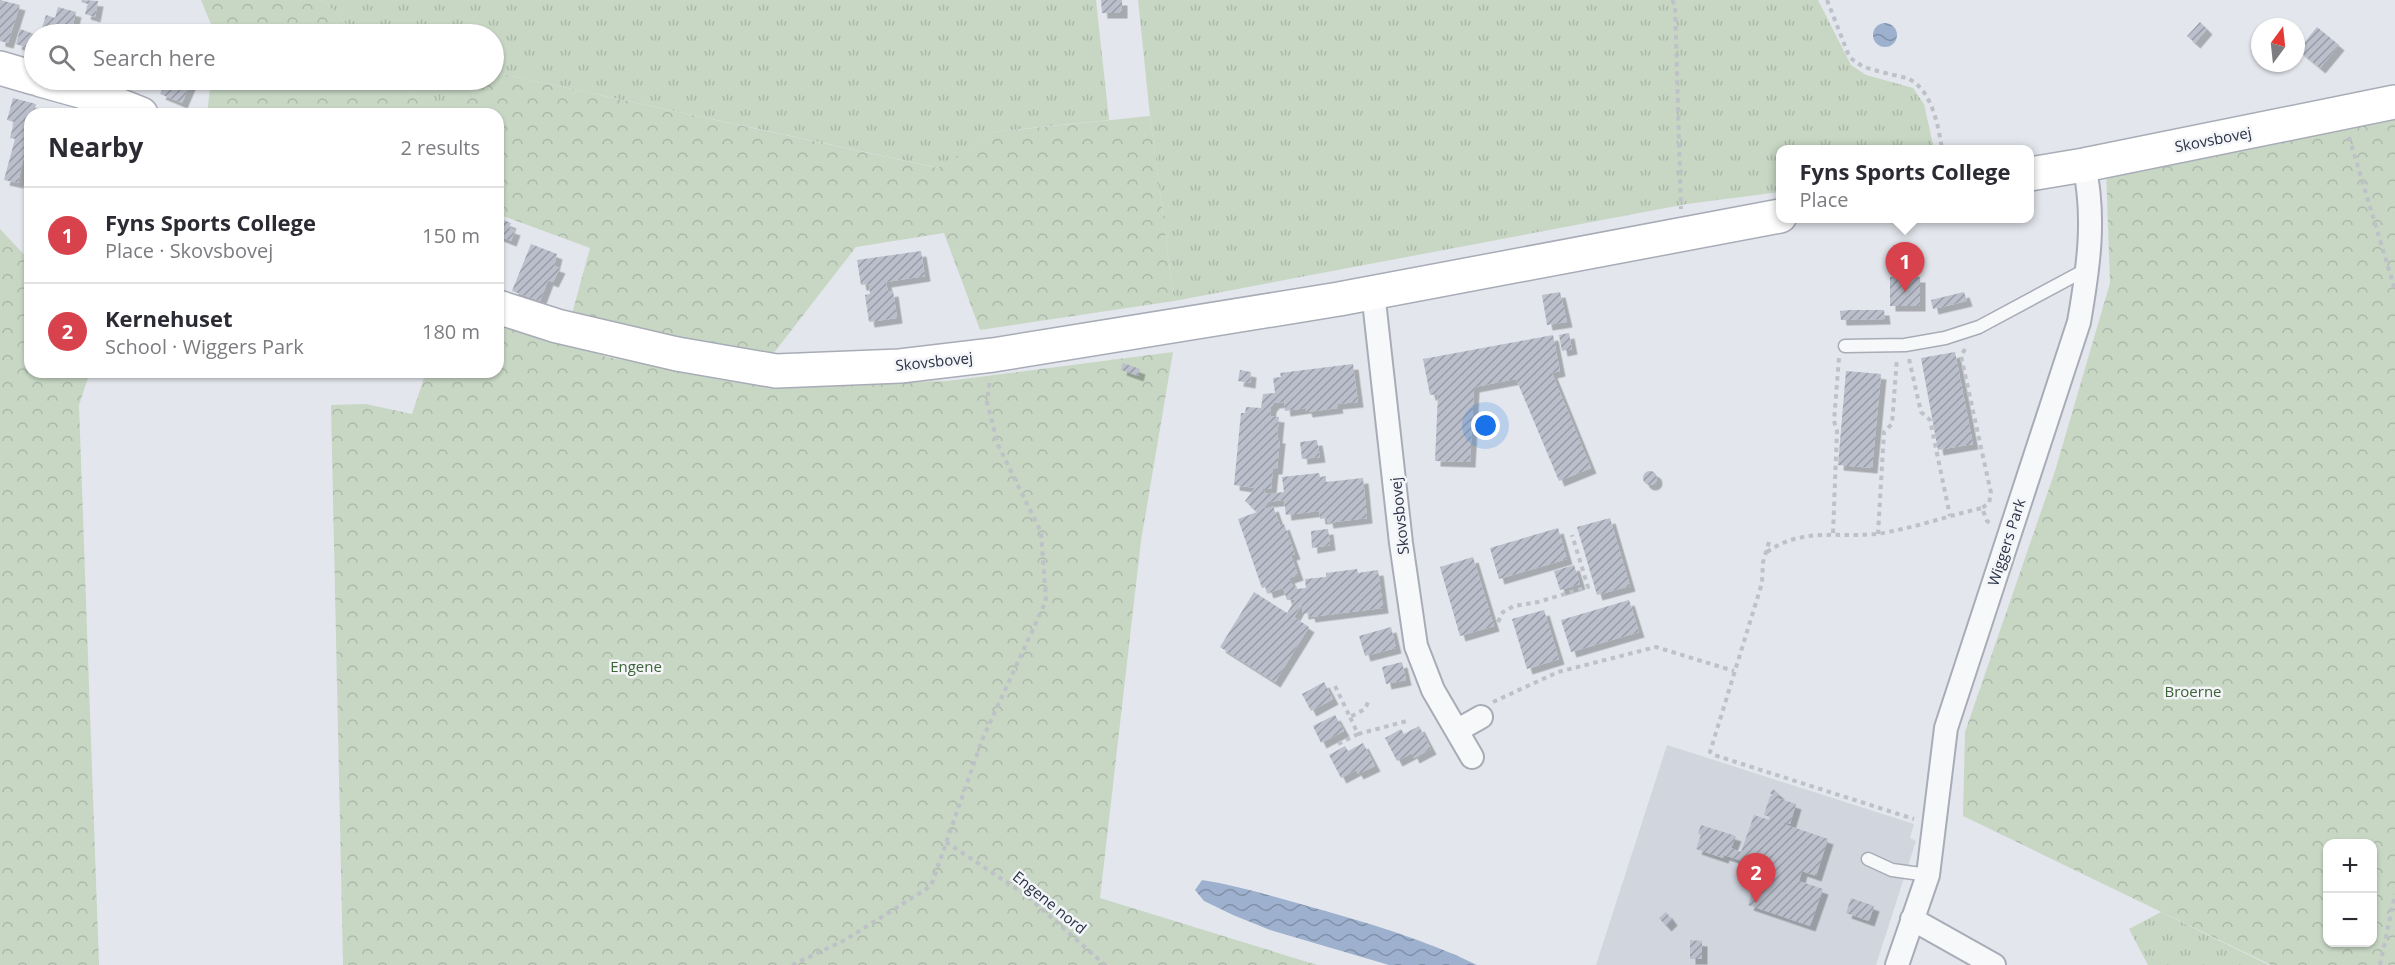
<!DOCTYPE html>
<meta charset="utf-8">
<style>
body{margin:0;font-family:"Open Sans",sans-serif;background:#f7f7f7;color:#2b2b33}
.controls{position:absolute;right:18px;bottom:18px;display:grid;overflow:hidden;border-radius:12px;box-shadow:0 2px 4px #0004}
.controls button{width:54px;height:54px;display:grid;place-items:center;padding:0;border:0;border-bottom:2px solid #e1e1e2;background:#fff;color:#2b2b33;font:30px sans-serif}
.compass{position:absolute;left:2251px;top:18px;width:54px;height:54px;border-radius:50%;background:#fff;box-shadow:0 2px 4px #0004;rotate:15deg}
.you{position:absolute;left:1486px;top:426px;width:21px;height:21px;margin:-15px;border:4px solid #fff;border-radius:50%;background:#1a73e8;box-shadow:0 0 0 9px #1a73e833}
.badge{display:grid;place-items:center;width:39px;height:39px;border-radius:50%;background:#d7424d;color:#fff;font-size:20px;font-weight:700}
.pin{position:absolute;translate:-50% -50px;filter:drop-shadow(0 2px 3px #0008)}
.pin::after{content:'';position:absolute;top:32px;width:21px;height:18px;background:inherit;clip-path:polygon(0 0,100% 0,50% 100%)}
.popup{position:absolute;left:1776px;top:145px;width:258px;height:78px;box-sizing:border-box;display:grid;place-content:center;border-radius:12px;background:#fff;filter:drop-shadow(0 2px 4px #0005);font-size:20px;white-space:nowrap;color:#7c7c81}
.popup b{font-size:22px;color:#2b2b33}
.popup::after{content:'';position:absolute;left:50%;top:100%;margin-left:-12px;border:12px solid transparent;border-top-color:#fff}
.list{margin:0;padding:0;list-style:none}
h2{display:flex;justify-content:space-between;align-items:center;height:78px;margin:0;padding:0 24px;font-size:26px}
h2 small{font-size:20px;font-weight:400;color:#7c7c81}
.list li{display:grid;grid-template-columns:39px 1fr auto;gap:18px;align-items:center;box-sizing:border-box;height:96px;padding:0 24px;border-top:2px solid #e1e1e2}
.list b{display:block;font-size:22px;white-space:nowrap}
.list p{margin:0;font-size:20px;white-space:nowrap;color:#7c7c81}
.list em{font-size:20px;font-style:normal;color:#7c7c81}
.icon{flex:none;width:33px;height:33px;fill:none;stroke:currentColor;stroke-width:2;stroke-linecap:round;stroke-linejoin:round}
.map{position:relative;flex:none;width:2395px;height:965px;overflow:hidden}
.search{position:absolute;background:#fff;box-shadow:0 2px 4px #0004;left:24px;top:24px;width:480px;height:66px;display:flex;align-items:center;gap:15px;box-sizing:border-box;padding:0 21px;border-radius:33px;color:#7c7c81;font-size:22px}
.panel{position:absolute;background:#fff;box-shadow:0 2px 4px #0004;left:24px;top:108px;width:480px;height:270px;border-radius:18px}
.map>svg:first-child{display:block}
</style>
<div class="map">
<svg width="2395" height="965" viewBox="0 0 2395 965">
<defs>
<pattern id="grass-tufts" width="24" height="20" patternUnits="userSpaceOnUse" patternTransform="scale(1.5)"><rect width="24" height="20" fill="#c7d7c4"/><path d="M3 7l-1-3M5 7V3M7 7l1-3M15 17l-1-3M17 17v-4M19 17l1-3" fill="none" stroke="#abb9aa"/></pattern>
<pattern id="forest-crowns" width="20" height="18" patternUnits="userSpaceOnUse" patternTransform="scale(1.5)"><rect width="20" height="18" fill="#c7d7c4"/><path d="M2 6a3 3 0 1 1 6 0M12 15a3 3 0 1 1 6 0" fill="none" stroke="#abb9aa"/></pattern>
<pattern id="water-waves" width="16" height="10" patternUnits="userSpaceOnUse" patternTransform="scale(1.5)"><rect width="16" height="10" fill="#9db1ce"/><path d="M0 5q4-4 8 0t8 0" fill="none" stroke="#8091a9"/></pattern>
<pattern id="building-hatch" width="6" height="6" patternUnits="userSpaceOnUse" patternTransform="scale(1.5)"><rect width="6" height="6" fill="#babfcb"/><path d="M-1 1l2-2M0 6l6-6M5 7l2-2" fill="none" stroke="#979ca7"/></pattern>
<filter id="shadow"><feDropShadow dx="5.5" dy="5.5" stdDeviation="0" flood-color="#0004"/></filter>
</defs>
<rect width="100%" height="100%" fill="#e3e6ec"/>
<path fill="#d1d5de" d="M1667 745 1914 824 1910 838 1916 841 1876 965H1596Z"/>
<path fill="url(#grass-tufts)" d="M323 0H1096L1109 120 993 132 939 168 498 73 494 77V34H356Z
M1138 0H1818L1851 65 1866 75 1913 88 1924 104 1934 149 1780 150V192L1687 204 1174 301 1150 116Z
M398 80H491L450 114H431Z
M2161 912 2269 965H2148L2129 929Z"/>
<path fill="url(#forest-crowns)" fill-rule="evenodd" d="M201 0H323L356 34H215Z
M498 73 938 168 993 132 1150 116 1174 301 980 330 944 233 856 247 773 354 570 321 590 248 498 214V114H450L491 80H494Z
M211 80H398L431 114H207Z
M2395 113V965H2271L1963 816 1965 732 2055 471 2110 283 2106 169ZM2328 844H2372V942H2328Z
M0 229 30 261V372H90L79 405 99 965H0Z
M498 319 607 357 763 385 947 381 1173 352 1141 541 1100 898 1317 965H343L331 405 366 404 412 414 426 372H498Z"/>
<path fill="url(#water-waves)" d="M1873 35a12 12 0 1 1 24 0a12 12 0 1 1-24 0Z
M1202 880C1236 885 1271 896 1304 905 1364 922 1422 938 1477 965H1389L1270 930 1233 915 1204 901 1195 890Z"/>
<path fill="url(#building-hatch)" filter="url(#shadow)" d="M0 0 20 5 8 43 0 41Z
M82 0 98 1 95 17 85 14 88 4 81 2Z
M1101 0H1122V13H1102Z
M58 7 76 12 71 32 65 30 64 34H40L46 15 55 18Z
M2200 22 2207 29 2195 43 2187 36Z
M113 24 126 29 125 34H109Z
M2317 27 2339 45 2320 68 2298 50Z
M20 29 34 34 30 49 16 44Z
M167 80H192L182 103 160 94Z
M13 98 36 104 34 114H30V129L18 183 4 180 15 139 10 138 14 122 7 120Z
M498 218 511 223 509 228 515 230 511 241 498 236Z
M531 244 557 254 554 266 560 268 553 282 548 280 540 301 512 291Z
M921 251 925 276 886 282 888 292 893 291 897 318 869 322 865 295 870 294 869 284 861 285 857 260Z
M1890 277H1920V306H1890Z
M1560 292 1567 322 1547 325 1542 295Z
M1964 292 1967 301 1933 309 1931 300Z
M1850 310H1884L1885 319 1841 320 1840 311Z
M1569 333 1572 349 1562 351 1559 335Z
M1553 335 1560 371 1552 373 1591 468 1559 481 1516 379 1474 387 1470 462 1435 461 1438 394 1430 395 1423 359Z
M1955 352 1973 444 1938 450 1921 358Z
M1123 363 1140 369 1138 376 1121 370Z
M1353 364 1358 402 1337 404 1338 408 1307 412 1306 408 1285 411 1284 402 1274 403 1271 407 1270 416 1279 417 1277 438H1280L1277 469H1273L1271 489H1263V491L1267 494 1284 492 1282 477 1319 473 1320 477 1326 476V482L1363 478 1367 518 1328 523 1327 518 1320 519 1319 511 1286 515 1284 500 1268 502 1264 507 1265 509 1273 506 1280 526 1284 524 1295 554 1291 555 1298 575 1289 578 1293 586 1297 589 1306 588 1305 579 1326 577V573L1357 569 1358 573 1378 570 1383 608 1310 617 1309 613 1303 614 1302 603 1294 617 1309 627 1275 682 1220 647 1254 592 1287 613 1296 599 1287 600 1283 588 1268 593 1266 587 1262 588 1238 519 1257 512 1245 501 1255 488 1234 485 1241 413H1245L1246 407 1261 408 1263 394 1275 393 1273 378 1281 377 1280 373Z
M1240 370 1251 372 1250 383 1238 381Z
M1846 371 1881 374 1872 468 1838 465Z
M1317 440 1320 457 1302 459 1300 442Z
M1643 478a7 7 0 1 1 14 0a7 7 0 1 1-14 0Z
M1610 518 1630 586 1597 595 1577 527Z
M1558 528 1567 559 1499 579 1490 548Z
M1328 529 1330 545 1312 548 1311 531Z
M1473 557 1494 626 1460 636 1440 567Z
M1574 565 1580 584 1560 590 1554 571Z
M1629 600 1639 632 1571 652 1561 620Z
M1544 610 1559 659 1527 669 1512 619Z
M1391 627 1396 648 1365 656 1359 636Z
M1402 662 1406 680 1386 684 1382 667Z
M1324 682 1333 699 1311 711 1302 694Z
M1335 715 1344 731 1321 743 1313 726Z
M1419 726 1431 749 1414 758 1412 753 1397 761 1385 738 1401 729 1404 734Z
M1363 743 1375 766 1358 774 1356 770 1341 778 1329 755 1345 746 1348 751Z
M1773 789 1779 794 1777 798 1796 804 1790 824 1785 822 1784 824 1828 839 1816 876 1802 871 1799 881 1823 889 1810 926 1748 905 1761 869 1785 875 1724 855 1723 858 1696 849 1701 835 1698 834 1701 825 1736 836 1731 848 1741 852 1754 815 1769 820 1770 817 1764 815 1770 796H1773L1770 793Z
M1851 898 1874 906 1869 921 1846 913Z
M1666 912 1672 920 1666 926 1659 918Z
M1690 940 1702 941V959H1690Z"/>
<g fill="none" stroke-linecap="round" stroke-linejoin="round">
<g stroke="#a8acb7" stroke-width="15">
<path id="lane" d="M1845 346 1905 345 1945 338 1979 327 2087 269
M1868 859 1892 870 1928 875"/>
</g>
<g stroke="#a8acb7" stroke-width="26">
<path id="street" d="M1373 292 1401 543 1416 646 1433 690 1472 757
M1458 730 1481 717
M1912 919 1994 965
M1897 965 1928 875 1946 728 2079 322C2088 270 2096 218 2084 165"/>
</g>
<g stroke="#a8acb7" stroke-width="36">
<path id="secondary" d="M0 68 34 78
M41 80 91 94 141 114
M2030 174 2084 165 2395 102
M498 307 557 326 677 354 776 371 900 366 993 355 1339 299 1780 216"/>
</g>
<path stroke="#bec1c8" stroke-width="4" stroke-dasharray="4.5 4.5" stroke-linecap="butt" d="M1672 0 1675 5 1681 209
M1827 0 1849 56C1858 66 1869 69 1882 72 1891 75 1901 76 1909 79 1932 90 1939 128 1942 150
M2349 137 2395 290
M1965 349 1961 356 1991 493 1989 503 1982 508
M1909 359 1921 412 1930 420 1950 516
M1833 533 1837 431 1834 421 1839 358
M1878 534 1884 432 1892 424 1897 358
M1769 542 1763 562 1762 583 1710 752 1714 755 1914 819
M1767 552C1807 524 1846 541 1888 532 1920 526 1951 515 1982 508L1987 521 1991 524
M1498 622 1503 612 1514 606 1538 602 1588 587 1572 535
M1335 686 1350 717 1365 709 1369 700
M1493 702 1558 672 1656 647 1734 671
M1358 734 1407 721
M1338 744 1358 734 1350 717
M946 842 1026 895 1105 965
M792 965 845 940 931 886 982 740 1046 601 1041 532 998 445 987 402 990 379
M2380 965 2395 894"/>
<use href="#lane" stroke="#f7f8fa" stroke-width="12"/>
<use href="#street" stroke="#f7f8fa" stroke-width="22"/>
<use href="#secondary" stroke="#fff" stroke-width="33"/>
</g>
<g text-anchor="middle" dominant-baseline="central" stroke-width="5" stroke-linejoin="round" paint-order="stroke">
<g font-size="15" fill="#2a3246" stroke="#f4f5f9">
<text transform="translate(2213 139) rotate(-11)">Skovsbovej</text>
<text transform="translate(934 361) rotate(-6)">Skovsbovej</text>
<text transform="translate(1399 516) rotate(-96)">Skovsbovej</text>
<text transform="translate(2006 542) rotate(-72)">Wiggers Park</text>
<text transform="translate(1050 902) rotate(39)">Engene nord</text>
</g>
<g font-size="15" fill="#3b6336" stroke="#f4f5f9">
<text x="636" y="666">Engene</text>
<text x="2193" y="691">Broerne</text>
</g>
</g>
</svg>
<div class="controls">
<button>+</button>
<button>−</button>
</div>
<svg class="compass" viewBox="-18 -18 36 36"><path d="M0-13l5 13h-10z" fill="#e53935"/><path d="M0 13l5-13h-10z" fill="#7c7c81"/></svg>
<div class="you"></div>
<div class="pin badge" style="left:1905px;top:292px">1</div>
<div class="popup"><b>Fyns Sports College</b>Place</div>
<div class="pin badge" style="left:1756px;top:903px">2</div>
<div class="search"><svg class="icon" aria-label="search" viewBox="0 0 24 24"><circle cx="10" cy="10" r="6"/><path d="M15 15l6 6"/></svg>Search here</div>
<section class="panel">
<h2>Nearby<small>2 results</small></h2>
<ul class="list">
<li><span class="badge">1</span><div><b>Fyns Sports College</b><p>Place · Skovsbovej</p></div><em>150 m</em></li>
<li><span class="badge">2</span><div><b>Kernehuset</b><p>School · Wiggers Park</p></div><em>180 m</em></li>
</ul>
</section>
</div>
